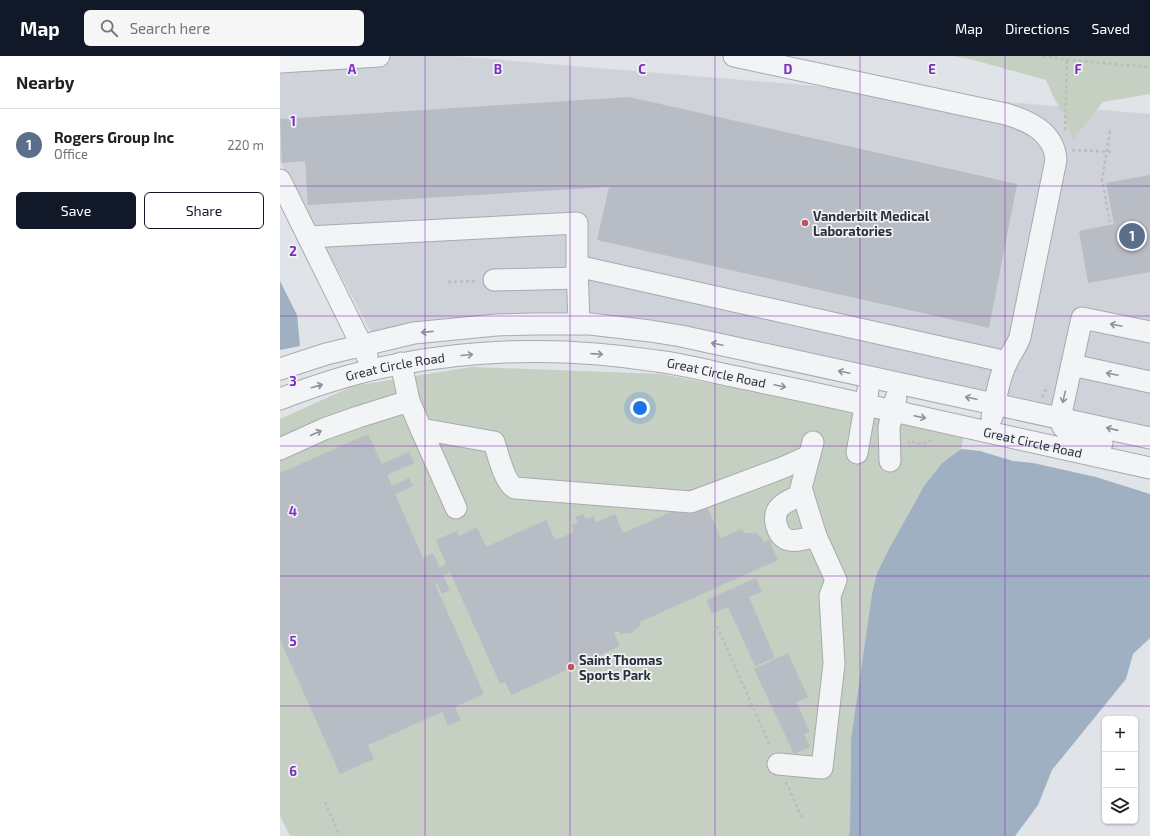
<!DOCTYPE html>
<meta charset="utf-8">
<style>
body{margin:0;font-family:"Exo 2",sans-serif;background:#f6f6f6;color:#202124}
.controls{position:absolute;right:12px;bottom:12px;display:grid;overflow:hidden;border-radius:6px;box-shadow:0 1px 3px #0004}
.controls button{width:36px;height:36px;display:grid;place-items:center;padding:0;border:0;border-bottom:1px solid #e0e0e0;background:#fff;color:#202124;font:20px sans-serif}
.you{position:absolute;left:360px;top:352px;width:14px;height:14px;margin:-10px;border:3px solid #fff;border-radius:50%;background:#1a73e8;box-shadow:0 0 0 6px #1a73e833}
.badge{display:grid;place-items:center;width:26px;height:26px;border-radius:50%;background:#111827;color:#fff;font-size:13px;font-weight:700}
.pin{position:absolute;translate:-50% -50%;border:2px solid #fff;box-shadow:0 1px 4px #0006}
.list{margin:0;padding:0;list-style:none}
h2{display:flex;justify-content:space-between;align-items:center;height:52px;margin:0;padding:0 16px;font-size:17px}
h2 small{font-size:13px;font-weight:400;color:#757577}
.list li{display:grid;grid-template-columns:26px 1fr auto;gap:12px;align-items:center;box-sizing:border-box;height:72px;padding:0 16px;border-top:1px solid #e0e0e0}
.list b{display:block;font-size:15px;white-space:nowrap}
.list p{margin:0;font-size:13px;white-space:nowrap;color:#757577}
.list em{font-size:13px;font-style:normal;color:#757577}
.actions{display:flex;gap:8px;padding:12px 16px}
.actions a{flex:1;padding:9px 0;border:1px solid #111827;border-radius:6px;text-align:center;font-size:14px;color:#111827}
.actions .main{background:#111827;color:#fff}
.icon{flex:none;width:22px;height:22px;fill:none;stroke:currentColor;stroke-width:2;stroke-linecap:round;stroke-linejoin:round}
.map{position:relative;flex:none;width:870px;height:780px;overflow:hidden}
header{display:flex;align-items:center;gap:24px;box-sizing:border-box;height:56px;padding:0 20px;background:#111827;color:#fff}
header strong{font-size:19px}
nav{display:flex;gap:22px;margin-inline-start:auto;font-size:14px}
.search{width:280px;height:36px;background:#f6f6f6;display:flex;align-items:center;gap:10px;box-sizing:border-box;padding:0 14px;border-radius:6px;color:#757577;font-size:15px}
main{display:flex}
aside{flex:1;background:#fff}
.map>svg:first-child{display:block}
</style>
<header>
<strong>Map</strong>
<div class="search"><svg class="icon" aria-label="search" viewBox="0 0 24 24"><circle cx="10" cy="10" r="6"/><path d="M15 15l6 6"/></svg>Search here</div>
<nav><a>Map</a><a>Directions</a><a>Saved</a></nav>
</header>
<main>
<aside>
<h2>Nearby<small></small></h2>
<ul class="list">
<li><span class="badge" style="background:#5c6f8a">1</span><div><b>Rogers Group Inc</b><p>Office</p></div><em>220 m</em></li>
</ul>
<div class="actions"><a class="main">Save</a><a>Share</a></div>
</aside>
<div class="map">
<svg width="870" height="780" viewBox="0 0 870 780">
<rect width="100%" height="100%" fill="#e0e3e7"/>
<path fill="#cfd2d9" d="M0 0H175L870 58V373L356 264 267 257 180 263 91 276 0 105Z"/>
<path fill="#c5d0c2" d="M673 0H870V38L823 46 792 84 785 61 774 42 766 24 690 3Z
M192 311 381 318 510 343 684 380 681 393 662 407 644 430 609 493 597 517 592 538 571 683 570 772 569 780H10L0 760V363L73 330Z"/>
<path fill="#9fb0c3" d="M0 225 17 259 20 290 0 294Z
M681 393 700 395 733 405 753 407 816 421 870 438V582L853 598 846 623 772 714 758 749 735 780H569L570 772 571 683 592 538 597 517 609 493 644 430 662 407Z"/>
<path fill="#b8bcc4" d="M349 41 737 128 709 272 317 184 329 131 28 149 25 105 2 107 0 63Z
M870 119V216L808 227 799 175 834 168 826 127Z
M88 378 102 408 129 396 134 407 107 419 112 430 129 422 133 430 115 438 143 502 153 497 160 511 166 508 156 484 176 475 179 480 197 471 206 491 266 464 275 484 294 476 291 470 298 466 295 461 303 458 306 463 313 460 316 466 335 458 343 477 423 442 441 482 462 473 464 477H476L482 482 484 486 489 484 498 504 360 566 361 569 351 577 340 578 339 575 334 577 340 590 231 639 225 626 220 628 170 516 163 519 170 534 162 538 157 527 155 528 204 638 175 651 181 664 168 670 162 656 88 689 94 703 60 718 0 584V417Z
M476 522 482 536 469 541 495 602 475 610 448 551 432 558 426 544Z
M508 597 528 641 516 646 530 676 524 678 530 691 514 698 474 613Z"/>
<g fill="none" stroke-linecap="round" stroke-linejoin="round">
<g stroke="#a6aab1" stroke-width="23">
<g id="minor">
<path d="M454 0 726 58C749 65 774 76 776 104L740 281C737 290 731 297 727 306 718 323 716 343 712 361"/>
<path d="M0 6 99 0"/>
<path d="M0 124 87 300"/>
<path d="M28 181 297 167V210"/>
<path d="M214 224 298 222"/>
<path d="M299 268 297 210 727 306"/>
<path d="M121 307 129 345 141 373 214 386C218 398 224 426 235 432L411 446 502 412 529 400"/>
<path d="M792 309 870 326"/>
<path d="M0 313 46 298 134 277 216 269 252 268H310L370 275 401 280 870 382"/>
<path id="s1" d="M0 343C39 328 79 315 120 308 204 292 293 292 377 305 401 308 424 314 447 319 495 329 544 339 591 350 684 371 777 392 870 412"/>
<path d="M141 373 176 452"/>
<path d="M822 387 795 381 783 371 780 362 802 262 870 276"/>
<path d="M0 393 44 373 78 361 129 345"/>
<path d="M577 397 588 334"/>
<path d="M610 405 609 371 616 342"/>
<path d="M523 438C515 442 505 445 499 452 495 457 495 462 496 467 501 491 518 485 536 480"/>
<path d="M498 708 542 712 554 608 550 540 556 524 536 480 521 432 533 386"/>
</g>
</g>
<path stroke="#babdc2" stroke-width="2.5" stroke-dasharray="3 3" stroke-linecap="butt" d="M763 0 787 4 870 11
M785 74 787 4
M830 75 822 124 830 166
M792 94 834 96
M168 226 196 225
M762 341 768 330
M629 388V385L642 388 654 383
M437 570 491 692
M506 726 523 764
M45 746 60 780"/>
<use href="#minor" stroke="#f2f4f6" stroke-width="21"/>
</g>
<defs><path id="oneway-shaft" d="M-6 0H5M1.5-3L5.5 0L1.5 3" fill="none" stroke-width="1.6" stroke-linecap="round" stroke-linejoin="round"/></defs>
<g stroke="#8e929a">
<use href="#oneway-shaft" transform="translate(836 269) rotate(-168)"/>
<use href="#oneway-shaft" transform="translate(147 276) rotate(174)"/>
<use href="#oneway-shaft" transform="translate(437 288) rotate(-168)"/>
<use href="#oneway-shaft" transform="translate(317 298) rotate(4)"/>
<use href="#oneway-shaft" transform="translate(187 299) rotate(-5)"/>
<use href="#oneway-shaft" transform="translate(564 316) rotate(-168)"/>
<use href="#oneway-shaft" transform="translate(832 318) rotate(-168)"/>
<use href="#oneway-shaft" transform="translate(37 330) rotate(-16)"/>
<use href="#oneway-shaft" transform="translate(500 330) rotate(12)"/>
<use href="#oneway-shaft" transform="translate(784 341) rotate(103)"/>
<use href="#oneway-shaft" transform="translate(691 342) rotate(-168)"/>
<use href="#oneway-shaft" transform="translate(640 361) rotate(12)"/>
<use href="#oneway-shaft" transform="translate(832 373) rotate(-167)"/>
<use href="#oneway-shaft" transform="translate(36 377) rotate(-24)"/>
</g>
<path fill="none" stroke="#7b2cbf" stroke-width="1" stroke-opacity="0.55" d="M145 0V780M290 0V780M435 0V780M580 0V780M725 0V780M0 130H870M0 260H870M0 390H870M0 520H870M0 650H870"/>
<g fill="#be5460" stroke="#f0f2f5" stroke-width="1.5">
<circle cx="525" cy="167" r="4"/>
<circle cx="291" cy="611" r="4"/>
</g>
<g text-anchor="middle" dominant-baseline="central" stroke-width="3.5" stroke-linejoin="round" paint-order="stroke">
<g font-size="13" font-weight="bold" fill="#2b313d" stroke="#f0f2f5" text-anchor="start">
<text x="533" y="160">Vanderbilt Medical<tspan x="533" dy="15">Laboratories</tspan></text>
<text x="299" y="604">Saint Thomas<tspan x="299" dy="15">Sports Park</tspan></text>
</g>
<g font-size="13" fill="#2b313d" stroke="#f0f2f5">
<text stroke="none"><textPath href="#s1" startOffset="120">Great Circle Road</textPath></text>
<text stroke="none"><textPath href="#s1" startOffset="444">Great Circle Road</textPath></text>
<text stroke="none"><textPath href="#s1" startOffset="768">Great Circle Road</textPath></text>
</g>
</g>
<g font-size="13" text-anchor="middle" font-weight="bold" fill="#7b2cbf" stroke="#f0f2f5" stroke-width="3.5" stroke-linejoin="round" paint-order="stroke">
<text x="72" y="18">A</text>
<text x="218" y="18">B</text>
<text x="362" y="18">C</text>
<text x="508" y="18">D</text>
<text x="652" y="18">E</text>
<text x="798" y="18">F</text>
<text x="13" y="70">1</text>
<text x="13" y="200">2</text>
<text x="13" y="330">3</text>
<text x="13" y="460">4</text>
<text x="13" y="590">5</text>
<text x="13" y="720">6</text>
</g>
</svg>
<div class="controls">
<button>+</button>
<button>−</button>
<button><svg class="icon" aria-label="layers" viewBox="0 0 24 24"><path d="M12 4l9 5-9 5-9-5zM3 14l9 5 9-5"/></svg></button>
</div>
<div class="you"></div>
<div class="pin badge" style="left:852px;top:180px;background:#5c6f8a">1</div>
</div>
</main>
